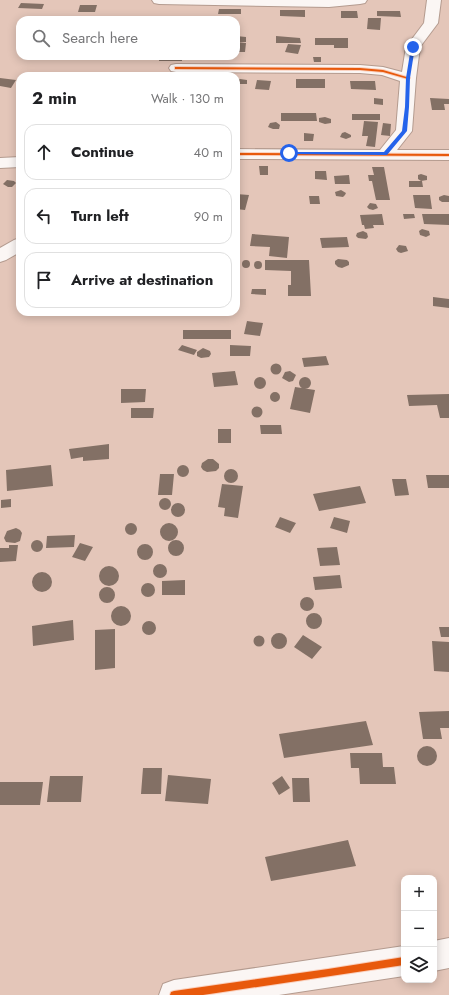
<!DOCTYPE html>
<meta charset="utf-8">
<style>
body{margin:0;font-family:Jost,sans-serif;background:#f6f6f6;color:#202124}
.controls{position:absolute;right:12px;bottom:12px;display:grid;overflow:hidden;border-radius:8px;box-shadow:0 2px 10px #0003}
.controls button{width:36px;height:36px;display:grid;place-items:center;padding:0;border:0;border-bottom:1px solid #e0e0e0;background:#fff;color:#202124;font:20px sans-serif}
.stop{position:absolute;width:12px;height:12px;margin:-9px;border:3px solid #2563eb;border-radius:50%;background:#fff}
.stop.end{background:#2563eb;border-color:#fff;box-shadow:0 1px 4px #0008}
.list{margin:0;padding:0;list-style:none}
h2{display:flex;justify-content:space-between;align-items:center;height:52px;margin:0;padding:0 16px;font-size:17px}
h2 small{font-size:13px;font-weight:400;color:#757577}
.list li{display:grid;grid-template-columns:26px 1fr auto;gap:12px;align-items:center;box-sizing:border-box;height:56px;margin:0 8px 8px;padding:0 8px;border:1px solid #e0e0e0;border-radius:12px}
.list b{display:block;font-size:15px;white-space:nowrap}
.list em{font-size:13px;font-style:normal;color:#757577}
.icon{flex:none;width:22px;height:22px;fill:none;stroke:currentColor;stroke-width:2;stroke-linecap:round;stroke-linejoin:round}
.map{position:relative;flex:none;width:449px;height:995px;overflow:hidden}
.search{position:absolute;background:#fff;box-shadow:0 2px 10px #0003;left:16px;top:16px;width:224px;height:44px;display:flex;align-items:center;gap:10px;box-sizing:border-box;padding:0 14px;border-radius:12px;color:#757577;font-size:15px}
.panel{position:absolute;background:#fff;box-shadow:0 2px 10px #0003;left:16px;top:72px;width:224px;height:244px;border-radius:12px}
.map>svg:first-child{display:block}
</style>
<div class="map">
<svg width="449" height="995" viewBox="0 0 449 995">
<rect width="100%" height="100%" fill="#e4c6b9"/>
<path fill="#837065" d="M21 3 44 4 42 9 18 8Z
M80 5H97L95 12H78Z
M219 9H241V14H218Z
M280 10H305V17L280 16Z
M341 11H357L358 18H341Z
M377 11H400L401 17 377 16Z
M368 18H381L380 30 367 29Z
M236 36 246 37V42H236Z
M276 36 300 38 301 43H276Z
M315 38H348V48H334V45H315Z
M237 42 246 43 245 52H236Z
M288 44 301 45 298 54 285 52Z
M159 56H182V61H159Z
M313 57H321V62H314Z
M0 78 16 80 11 88 0 86Z
M240 79 247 80V84H238L237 81Z
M296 79H325V88H296Z
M257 80 271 81 269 90 255 89Z
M350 81H375L376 90 351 89Z
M374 98 383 99V105L374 104Z
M430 98 449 99V104H444L445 110H432Z
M281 113H316L317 121H281Z
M352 114H380V120H352Z
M325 117 331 119V123L325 124 319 122V118Z
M364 121 378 122 375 147 366 146 368 136H362Z
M276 122 280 125 279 129H273L268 127 270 123Z
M383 123 391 124 390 136 381 135Z
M345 132 351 135V137L346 139 340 137 342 133Z
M304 133 314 134 313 141H304Z
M259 166H268V175H260Z
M372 167H384L390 200H376L372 181H369L368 175H374Z
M315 171H326L327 180 315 179Z
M421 174 427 176V180L421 181 418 179V175Z
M349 175 350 184H335L334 176Z
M7 180 14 181 16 183 12 187H8L3 184Z
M409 181H422L423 187H409Z
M341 190 346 193 345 195 343 197 336 196 335 192Z
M236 194 249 195 245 210 236 209Z
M413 195H430L432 209 415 208Z
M444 195 449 196V202H442L439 200V197Z
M309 196H319L320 204H310Z
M370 203 376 204 378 208 373 210 369 209 367 207Z
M382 214 384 225H373L374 228 365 229 364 225H362L360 215Z
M403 214H414L415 218 404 219Z
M422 214H449V225L424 224Z
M422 229 429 231 430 235 426 237 420 235 419 231Z
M363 231 367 233 368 237 366 239 358 238 356 236 357 233Z
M252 234 289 237 287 258 269 256 270 247 250 246Z
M347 237 349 247 322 248 320 238Z
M399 245 406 246 408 251 401 253 398 252 396 249Z
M338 259 347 260 349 262V265L342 268 338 267 335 264V261Z
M265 260H309L311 296H288V285H291V271L265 270Z
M242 264a4 4 0 1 1 8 0a4 4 0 1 1-8 0Z
M254 265a4 4 0 1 1 8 0a4 4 0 1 1-8 0Z
M252 289H266V295L251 294Z
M433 297 449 299V308L433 306Z
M247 321 263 323 260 336 244 334Z
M183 330H231V339H183Z
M182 345 197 350 194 355 178 350Z
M230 345 251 346 250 356H230Z
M203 348 210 351 211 354 209 357 201 358 197 356V352Z
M326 356 329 365 304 367 302 358Z
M270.5 369a5.5 5.5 0 1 1 11 0a5.5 5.5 0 1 1-11 0Z
M235 371 238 385 214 387 212 373Z
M290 371 296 375 293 381 289 382 282 378 285 372Z
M299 383a6 6 0 1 1 12 0a6 6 0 1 1-12 0Z
M254 383a6 6 0 1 1 12 0a6 6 0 1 1-12 0Z
M295 387 315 390 310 413 290 409Z
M121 389H146L145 402 121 403Z
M270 397a5 5 0 1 1 10 0a5 5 0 1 1-10 0Z
M449 394V418H440L437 405 409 406 407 395Z
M251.5 412a5.5 5.5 0 1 1 11 0a5.5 5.5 0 1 1-11 0Z
M131 408H154L153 418H131Z
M260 425H281L282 434H261Z
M218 429H231V443H218Z
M109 444V459L83 461V457L71 459 69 449Z
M208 459H213L219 464V468L216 471 207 472 203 470 201 467 202 463Z
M177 471a6 6 0 1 1 12 0a6 6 0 1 1-12 0Z
M51 465 53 486 7 491 6 470Z
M224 476a7 7 0 1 1 14 0a7 7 0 1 1-14 0Z
M160 474H174L172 495H158Z
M426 475H449V488H428Z
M392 479H406L409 495 395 496Z
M222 484 243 486 238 518 224 516 225 508 218 507Z
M360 486 366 503 319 511 313 494Z
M159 504a6 6 0 1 1 12 0a6 6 0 1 1-12 0Z
M11 499V507L1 508V500Z
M171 510a7 7 0 1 1 14 0a7 7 0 1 1-14 0Z
M280 517 296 523 290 533 275 527Z
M334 517 350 521 347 533 330 528Z
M160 532a9 9 0 1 1 18 0a9 9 0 1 1-18 0Z
M125 529a6 6 0 1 1 12 0a6 6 0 1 1-12 0Z
M16 528 20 530 22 533 20 541 15 543 6 542 4 538 7 531Z
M75 535 74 547 46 548 47 536Z
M168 548a8 8 0 1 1 16 0a8 8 0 1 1-16 0Z
M31 546a6 6 0 1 1 12 0a6 6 0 1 1-12 0Z
M80 543 93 547 85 561 72 557Z
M137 552a8 8 0 1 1 16 0a8 8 0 1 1-16 0Z
M9 545H18L16 561 0 562V548H9Z
M337 547 340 565 320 566 317 548Z
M153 571a7 7 0 1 1 14 0a7 7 0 1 1-14 0Z
M99 576a10 10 0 1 1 20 0a10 10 0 1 1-20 0Z
M32 582a10 10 0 1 1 20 0a10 10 0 1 1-20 0Z
M340 575 342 588 315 590 313 577Z
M185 580V595H162V581Z
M141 590a7 7 0 1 1 14 0a7 7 0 1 1-14 0Z
M99 595a8 8 0 1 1 16 0a8 8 0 1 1-16 0Z
M300 604a7 7 0 1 1 14 0a7 7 0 1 1-14 0Z
M111 616a10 10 0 1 1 20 0a10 10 0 1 1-20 0Z
M306 621a8 8 0 1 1 16 0a8 8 0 1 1-16 0Z
M73 620 74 640 33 646 32 626Z
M142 628a7 7 0 1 1 14 0a7 7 0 1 1-14 0Z
M439 627H449V637H441Z
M115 629V668L95 670V630Z
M271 641a8 8 0 1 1 16 0a8 8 0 1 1-16 0Z
M303 635 322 647 312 659 294 647Z
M253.5 641a5.5 5.5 0 1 1 11 0a5.5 5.5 0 1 1-11 0Z
M432 641 449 642V672L434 671Z
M449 711V728H440L442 739H423L419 712Z
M366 721 373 745 284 758 279 734Z
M417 756a10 10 0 1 1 20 0a10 10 0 1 1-20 0Z
M350 753H382L383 767H394L396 784H360L359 768H351Z
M143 768H162L161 794H141Z
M168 775 211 779 208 804 165 801Z
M50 776H83L81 802H47Z
M282 776 290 788 279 795 272 783Z
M292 778H309L310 802H293Z
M0 782H43L40 805H0Z
M348 840 356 866 271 881 265 857Z"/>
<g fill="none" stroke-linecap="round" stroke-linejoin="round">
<g stroke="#b49b8f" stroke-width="2">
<path id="minor" d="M152 0H367L365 3 360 4 329 7 159 4 154 3Z
M427 0H441L438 23 420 47 416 78 412 131 397 150H449V160L236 159V149L380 150 396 130 400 81 382 75 360 73 176 72 171 71 169 68 171 65 176 64 360 65 383 67 402 72 406 47 424 23Z
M20 157V167L0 168V158Z
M20 238V252L6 260 0 262V248L14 240Z
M449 938V968L434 971V941Z
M404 946V976L279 995H159L163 984 174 980Z"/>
</g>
<use href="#minor" fill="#fbf6f4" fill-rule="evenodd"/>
<g stroke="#fad0be" stroke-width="2">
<path id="cycleway" d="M175 67 360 68 383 70 410 78 408 79 383 72 360 70 176 69H175Z
M236 153 449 154V156L236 155Z
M404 957V965L203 995H170L171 992 174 991 328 969Z"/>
</g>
<use href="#cycleway" fill="#e8590c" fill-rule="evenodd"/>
</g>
<path fill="#2563eb" d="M413 46 415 47 410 78 409 107 407 131 387 155 287 154 289 152H384L402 131 405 107 406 78 411 47Z"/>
</svg>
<div class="controls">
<button>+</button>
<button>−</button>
<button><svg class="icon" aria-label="layers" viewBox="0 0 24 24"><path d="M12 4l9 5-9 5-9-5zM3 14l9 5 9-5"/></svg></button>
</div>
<div class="stop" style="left:289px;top:153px"></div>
<div class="stop end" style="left:413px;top:47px"></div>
<div class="search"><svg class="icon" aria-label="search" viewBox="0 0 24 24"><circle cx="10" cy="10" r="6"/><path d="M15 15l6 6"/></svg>Search here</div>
<section class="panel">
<h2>2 min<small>Walk · 130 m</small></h2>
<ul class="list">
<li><svg class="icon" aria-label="ahead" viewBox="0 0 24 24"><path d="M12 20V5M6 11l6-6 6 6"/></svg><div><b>Continue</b></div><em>40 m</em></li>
<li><svg class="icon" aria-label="left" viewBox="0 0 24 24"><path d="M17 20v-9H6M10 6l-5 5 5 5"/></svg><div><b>Turn left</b></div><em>90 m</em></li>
<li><svg class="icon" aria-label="arrive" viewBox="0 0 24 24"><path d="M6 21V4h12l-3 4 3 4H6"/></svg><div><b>Arrive at destination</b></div></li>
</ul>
</section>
</div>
